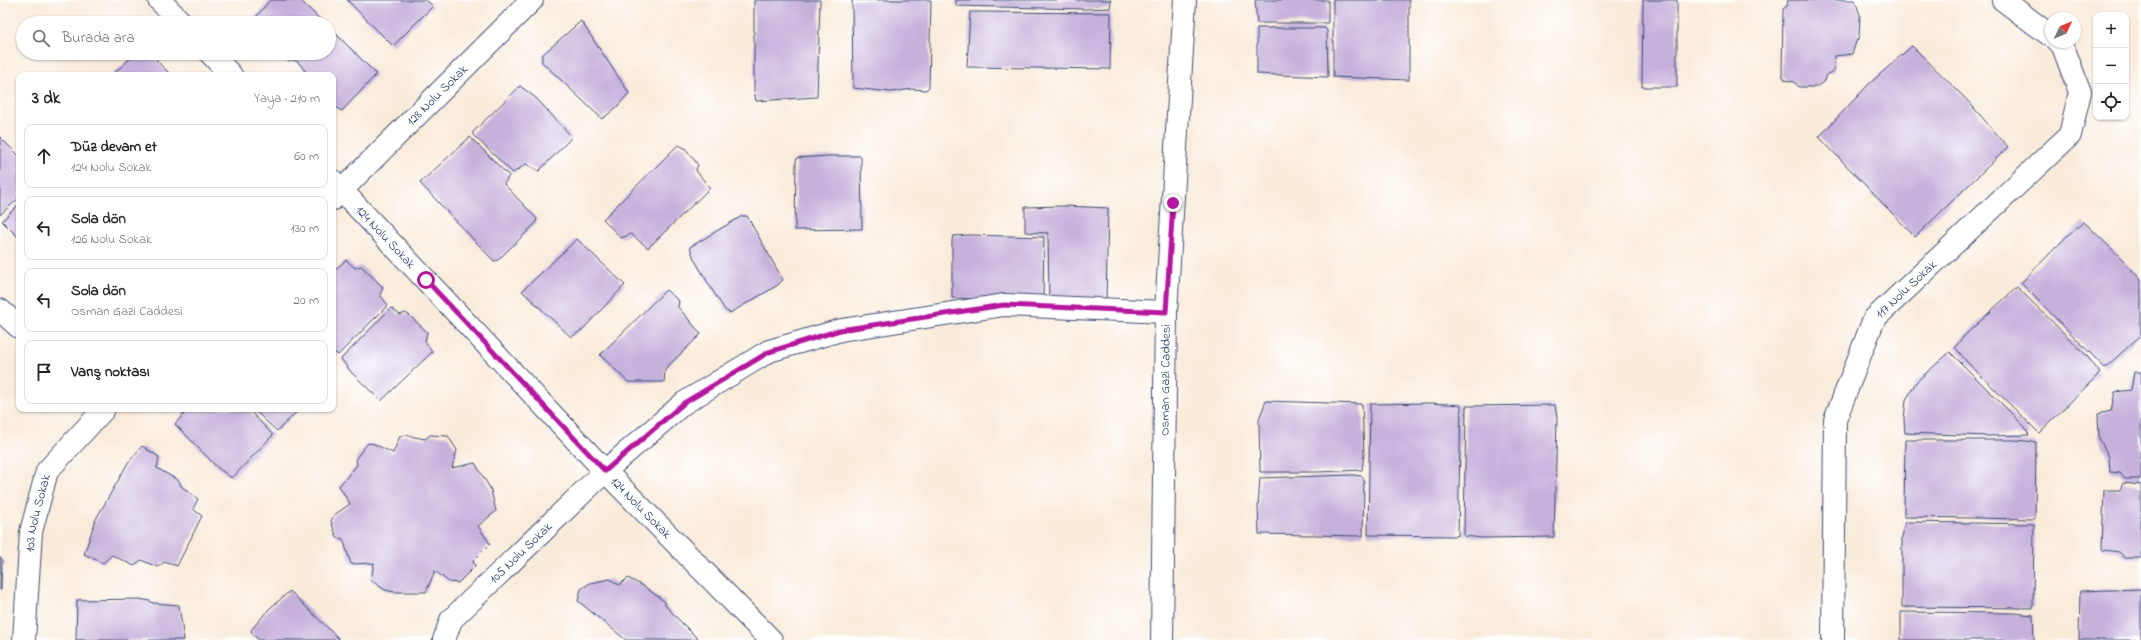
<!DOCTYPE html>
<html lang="tr">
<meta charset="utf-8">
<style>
body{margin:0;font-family:"Indie Flower",sans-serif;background:#f2f2f2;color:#222}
.controls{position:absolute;right:12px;top:12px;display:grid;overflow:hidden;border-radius:8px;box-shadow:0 1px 3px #0004}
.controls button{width:36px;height:36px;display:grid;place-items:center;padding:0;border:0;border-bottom:1px solid #e0e0e0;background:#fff;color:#222;font:20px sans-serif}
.compass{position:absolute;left:2045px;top:12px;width:36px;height:36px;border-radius:50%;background:#fff;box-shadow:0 1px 3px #0004;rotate:46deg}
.stop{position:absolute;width:12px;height:12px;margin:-9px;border:3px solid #b5179e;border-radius:50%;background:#fff}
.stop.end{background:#b5179e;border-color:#fff;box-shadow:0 1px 4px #0008}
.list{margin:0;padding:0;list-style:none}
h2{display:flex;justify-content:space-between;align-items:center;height:52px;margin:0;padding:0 16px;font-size:17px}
h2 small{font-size:13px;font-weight:400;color:#767676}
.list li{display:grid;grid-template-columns:26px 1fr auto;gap:12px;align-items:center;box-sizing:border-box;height:64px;margin:0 8px 8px;padding:0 8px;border:1px solid #e0e0e0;border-radius:8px}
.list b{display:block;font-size:15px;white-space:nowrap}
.list p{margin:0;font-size:13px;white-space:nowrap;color:#767676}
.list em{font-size:13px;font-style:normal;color:#767676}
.icon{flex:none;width:22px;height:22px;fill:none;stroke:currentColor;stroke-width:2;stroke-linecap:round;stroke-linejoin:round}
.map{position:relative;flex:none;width:2141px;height:640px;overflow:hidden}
.search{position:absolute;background:#fff;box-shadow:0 1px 3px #0004;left:16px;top:16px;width:320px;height:44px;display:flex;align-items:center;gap:10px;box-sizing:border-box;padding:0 14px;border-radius:22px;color:#767676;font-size:15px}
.panel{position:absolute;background:#fff;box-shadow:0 1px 3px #0004;left:16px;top:72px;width:320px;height:340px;border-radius:8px}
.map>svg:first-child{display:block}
</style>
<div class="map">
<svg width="2141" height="640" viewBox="0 0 2141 640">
<rect width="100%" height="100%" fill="#fff"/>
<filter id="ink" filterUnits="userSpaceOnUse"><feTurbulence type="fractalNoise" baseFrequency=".025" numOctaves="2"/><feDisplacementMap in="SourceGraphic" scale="8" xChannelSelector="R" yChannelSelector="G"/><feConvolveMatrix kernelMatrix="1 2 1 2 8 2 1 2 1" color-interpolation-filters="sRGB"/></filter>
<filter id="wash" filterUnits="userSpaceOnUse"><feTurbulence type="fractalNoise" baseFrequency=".012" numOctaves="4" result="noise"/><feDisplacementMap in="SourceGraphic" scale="16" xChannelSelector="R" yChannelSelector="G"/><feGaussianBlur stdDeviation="0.9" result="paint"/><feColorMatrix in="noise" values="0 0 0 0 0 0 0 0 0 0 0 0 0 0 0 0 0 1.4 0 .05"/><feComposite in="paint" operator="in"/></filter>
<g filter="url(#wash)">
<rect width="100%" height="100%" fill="#f9ebda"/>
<g id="blocks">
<path fill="#c6b1db" d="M270 0H300L324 23H251Z
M347 0H426L433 6 393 46Z
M754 0H820L817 97 756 101 754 91Z
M852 0H931L929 87 926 90 912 89 891 92 853 88Z
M956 0H1111L1110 8 1086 9 956 6Z
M1255 0H1328V23H1257Z
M1333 0H1409V80L1333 77Z
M1643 0H1677V87H1642Z
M1788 0H1855L1860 15 1859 37 1856 42 1852 54 1835 56 1834 71 1827 74 1825 81 1816 87H1799L1794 82 1785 80 1782 75 1783 9 1787 6Z
M970 12 1111 13 1110 69 967 67Z
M581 21 629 93 617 107 602 119 542 62V55Z
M329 27 375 73V76L342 111 333 106V75H308L299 63 294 60 288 61 279 53H329Z
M1257 28H1325L1327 31 1328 77 1257 74Z
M1912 46 1966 99 2008 147 1915 237 1819 137 1869 84Z
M136 53H157V61L171 75H112Z
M520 86 536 98 572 137 539 171 526 164 513 173 473 135V132Z
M0 137 19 156V198L0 215Z
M470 137 509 176 504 184 537 219 535 224 498 260 494 261 420 183Z
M678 145 685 148 698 165 696 169 697 172 710 188 648 248 631 234 621 238 603 219Z
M828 156H861L862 229 795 230 796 161 797 158Z
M19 204V238L2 221Z
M1064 206 1108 208 1106 301H1049L1048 233 1025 232V207Z
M742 216H747L783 280 778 285 730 313 725 310 714 293 694 259 690 247Z
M2084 222 2123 260 2141 280V335L2105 368 2021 283 2069 234Z
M970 235 1044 237 1043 301 952 298V240L953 236Z
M577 239 625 285 582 330 571 337 522 291Z
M346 260 355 268 361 266 383 287 380 295 388 305 338 355 333 351V272Z
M2017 287 2087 356 2100 373 2039 433 1967 362 1955 347 1963 337Z
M666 290 679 301 678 307 701 334 665 369 664 382H628L600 355Z
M391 308 400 315 405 313 409 315 427 332 425 341 432 352 381 401 351 372 341 359Z
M1950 352 2025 427 2029 435 1990 436 1905 433 1904 419 1906 400 1916 382Z
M2134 372H2141V479H2125L2120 473 2110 472 2109 457 2099 438 2098 414 2111 411 2115 392 2131 390Z
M1266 401 1362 404 1364 455 1362 470 1318 472H1260L1259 419Z
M1431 403 1461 405 1458 536 1368 535 1370 404Z
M1555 405 1557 418 1554 537 1482 538 1464 536 1466 406Z
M182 409H248L273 435 233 477H230L218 468 175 424 184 414Z
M253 409H300L277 431Z
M405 435 425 439 430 435 448 436 457 450 452 468 475 463 491 490 496 511 478 526 490 544 473 561 475 566 458 583 449 582 435 571 426 592H395L385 590 371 580 374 563 351 564 343 539 337 538 331 521 334 515 350 504 339 486 357 465 356 458 368 443 374 444 393 453 400 436Z
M1905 440H2014L2036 442 2035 519 1904 517Z
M142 446 159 457 157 468 179 481 181 486 198 499 193 509 202 516 177 566 164 562 158 567 141 560 134 566 112 555 103 563 84 554 96 519 128 463Z
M1353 475 1362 476 1364 479 1363 536 1259 534 1258 506 1260 478Z
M2123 483 2141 485V558H2125L2119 552 2103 550 2102 548 2104 490H2120Z
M1905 522 2034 524 2033 608 1902 607V538Z
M0 557 2 560 1 590H0Z
M628 578 645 587 665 602V605L680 621 699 640H626L578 601 581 589 590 583 610 579 619 585Z
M2141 589V640H2079L2080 591Z
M290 591 340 640H259L252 634 251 630 269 609Z
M139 599 150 601 153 603 179 605 184 640H76L77 600Z
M1901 612 2013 613 2033 615 2034 640H1901Z"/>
</g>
</g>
<g filter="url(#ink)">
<use href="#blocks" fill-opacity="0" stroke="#3c4b71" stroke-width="1"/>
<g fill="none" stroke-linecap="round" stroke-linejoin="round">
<g stroke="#3c4b71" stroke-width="24">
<g id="minor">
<path d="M159 0 182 23"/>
<path d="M2003 0 2051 36"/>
<path d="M210 53 231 75"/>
<path id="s1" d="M333 181 605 471 771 640"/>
<path id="s2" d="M333 199 532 0"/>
<path d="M0 310 19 327"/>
<path id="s3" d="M24 640 31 532 47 471 104 409"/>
<path id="s4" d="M444 640 451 620 605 471 684 403 769 351 841 330 1004 305 1166 312"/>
<path id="s5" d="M1833 640 1835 420 1874 319 2070 135 2080 92 2062 44 2059 42"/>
</g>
</g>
<g stroke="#3c4b71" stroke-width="24">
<g id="tertiary">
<path id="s6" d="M1162 640 1166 312 1185 0"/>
</g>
</g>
<use href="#minor" stroke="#fff" stroke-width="22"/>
<use href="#tertiary" stroke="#fff" stroke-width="22"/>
</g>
</g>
<g fill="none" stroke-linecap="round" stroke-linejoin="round" filter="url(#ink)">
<path stroke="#b5179e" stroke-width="5" d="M426 280 605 471 684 403 769 352 840 330 1004 305 1166 312 1173 203"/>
</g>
<g text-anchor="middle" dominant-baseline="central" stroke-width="4" stroke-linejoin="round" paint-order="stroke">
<g font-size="13" fill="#1b2f5e" stroke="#fff">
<text stroke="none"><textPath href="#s2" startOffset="147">128 Nolu Sokak</textPath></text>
<text stroke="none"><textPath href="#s1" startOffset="77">124 Nolu Sokak</textPath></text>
<text stroke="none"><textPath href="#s5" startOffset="372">117 Nolu Sokak</textPath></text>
<text stroke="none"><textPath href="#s6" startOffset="260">Osman Gazi Caddesi</textPath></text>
<text stroke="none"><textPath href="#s1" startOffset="449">124 Nolu Sokak</textPath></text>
<text stroke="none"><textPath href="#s3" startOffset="128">103 Nolu Sokak</textPath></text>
<text stroke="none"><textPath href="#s4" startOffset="118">105 Nolu Sokak</textPath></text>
</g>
</g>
</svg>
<div class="controls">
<button>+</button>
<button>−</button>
<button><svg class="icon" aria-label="locate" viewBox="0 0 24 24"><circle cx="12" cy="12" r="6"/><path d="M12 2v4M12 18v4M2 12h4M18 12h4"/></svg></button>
</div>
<svg class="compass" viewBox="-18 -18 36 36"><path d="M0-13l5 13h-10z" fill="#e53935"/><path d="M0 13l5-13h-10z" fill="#767676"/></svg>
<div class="stop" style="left:426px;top:280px"></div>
<div class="stop end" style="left:1173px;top:203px"></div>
<div class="search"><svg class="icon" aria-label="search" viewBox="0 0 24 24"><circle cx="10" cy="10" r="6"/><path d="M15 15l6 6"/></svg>Burada ara</div>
<section class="panel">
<h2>3 dk<small>Yaya · 210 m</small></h2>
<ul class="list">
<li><svg class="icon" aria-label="ahead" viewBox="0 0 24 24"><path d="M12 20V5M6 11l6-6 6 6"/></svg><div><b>Düz devam et</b><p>124 Nolu Sokak</p></div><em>60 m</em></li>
<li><svg class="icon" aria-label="left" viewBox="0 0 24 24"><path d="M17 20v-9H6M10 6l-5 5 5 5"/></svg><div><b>Sola dön</b><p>126 Nolu Sokak</p></div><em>130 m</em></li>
<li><svg class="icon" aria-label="left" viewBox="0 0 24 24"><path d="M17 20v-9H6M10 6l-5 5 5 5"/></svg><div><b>Sola dön</b><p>Osman Gazi Caddesi</p></div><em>20 m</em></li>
<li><svg class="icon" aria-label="arrive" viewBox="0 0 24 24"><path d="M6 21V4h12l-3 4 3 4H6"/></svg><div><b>Varış noktası</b></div></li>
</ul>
</section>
</div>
